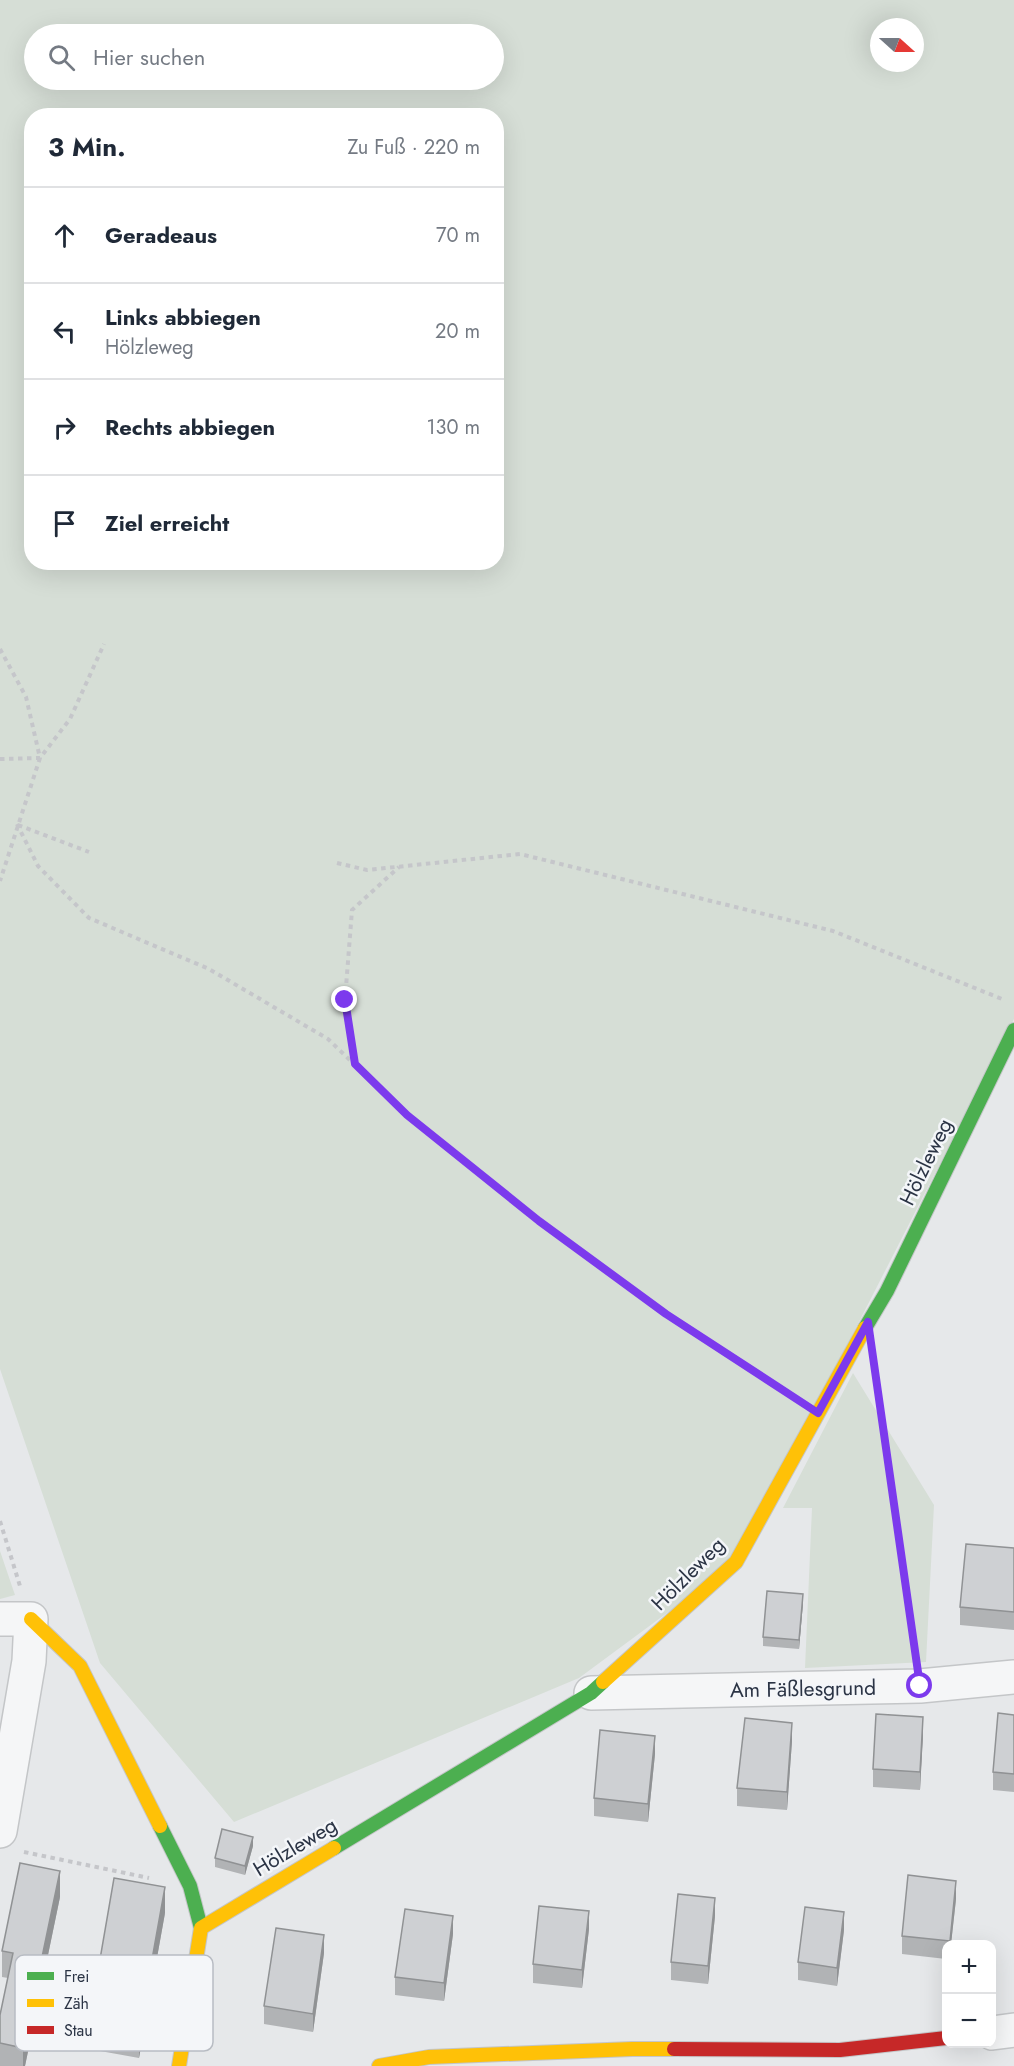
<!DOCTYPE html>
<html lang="de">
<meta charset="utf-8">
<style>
body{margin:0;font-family:Jost,sans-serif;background:#f6f6f7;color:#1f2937}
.controls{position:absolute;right:18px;bottom:18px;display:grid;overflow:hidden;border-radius:12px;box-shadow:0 6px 24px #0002}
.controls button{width:54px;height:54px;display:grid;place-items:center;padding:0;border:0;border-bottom:2px solid #e0e1e3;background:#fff;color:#1f2937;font:30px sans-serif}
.compass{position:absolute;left:870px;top:18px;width:54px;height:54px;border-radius:50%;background:#fff;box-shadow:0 6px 24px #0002;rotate:111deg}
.stop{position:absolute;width:18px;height:18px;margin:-14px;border:4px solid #7c3aed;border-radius:50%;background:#fff}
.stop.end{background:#7c3aed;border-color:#fff;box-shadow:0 2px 6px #0008}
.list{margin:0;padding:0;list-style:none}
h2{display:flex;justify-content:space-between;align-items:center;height:78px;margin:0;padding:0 24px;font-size:26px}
h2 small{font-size:20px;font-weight:400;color:#747a83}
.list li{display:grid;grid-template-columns:39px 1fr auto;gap:18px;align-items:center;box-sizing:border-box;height:96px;padding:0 24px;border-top:2px solid #e0e1e3}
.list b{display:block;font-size:22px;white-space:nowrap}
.list p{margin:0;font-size:20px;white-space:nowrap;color:#747a83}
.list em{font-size:20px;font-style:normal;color:#747a83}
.icon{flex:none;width:33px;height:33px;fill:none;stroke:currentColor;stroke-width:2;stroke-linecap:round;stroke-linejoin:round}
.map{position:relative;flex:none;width:1014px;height:2066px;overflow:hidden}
.search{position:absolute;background:#fff;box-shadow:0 6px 24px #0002;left:24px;top:24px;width:480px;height:66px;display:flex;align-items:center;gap:15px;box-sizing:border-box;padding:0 21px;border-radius:33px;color:#747a83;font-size:22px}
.panel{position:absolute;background:#fff;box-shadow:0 6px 24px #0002;left:24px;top:108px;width:480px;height:462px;border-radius:24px}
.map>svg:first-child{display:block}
</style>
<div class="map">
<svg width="1014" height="2066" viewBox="0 0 1014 2066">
<rect width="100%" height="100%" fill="#e6e8ea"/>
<path fill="#d6ded6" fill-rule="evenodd" d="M0 0H1014V1019L736 1562 579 1678 234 1822 100 1663 0 1369ZM879 27H915V63H879ZM34 34H494V80H34ZM32 116H496V562H32Z
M853 1373 934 1505 926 1662 805 1668 812 1508H783Z
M0 1551 15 1595 0 1599Z"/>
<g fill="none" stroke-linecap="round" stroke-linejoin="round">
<g stroke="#c4c6c8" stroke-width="36">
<path id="street" d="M0 1619H31L29 1661 0 1831
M591 1693 920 1686 1014 1677
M992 2033 1014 2030"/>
</g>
<g stroke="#c4c6c8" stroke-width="16">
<path id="fast" d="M865 1328 887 1291 1014 1030
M160 1826 190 1886 201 1928
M334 1848 591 1693 603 1682"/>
</g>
<g stroke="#c4c6c8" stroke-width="16">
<path id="slow" d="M31 1619 80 1666 160 1826
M603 1682 736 1562 865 1328
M179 2066 201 1928 334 1848
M379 2066 429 2057 632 2049H674"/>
</g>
<g stroke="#c4c6c8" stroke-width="16">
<path id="jam" d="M674 2049 840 2050 946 2038"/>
</g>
<path stroke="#c5c6ca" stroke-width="4" stroke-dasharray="4.5 4.5" stroke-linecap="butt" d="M0 649 26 697 40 758 0 881
M0 759 40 758 70 719 104 644
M17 824 38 866 89 918 209 969 328 1039 407 1115 539 1221 666 1314 789 1394
M18 825 89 852
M337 863 367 870 520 854 833 931 1002 999
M355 1063 345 1000 352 910 399 867
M876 1378 915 1653
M0 1521 20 1586
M24 1852 149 1878"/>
<use href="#street" stroke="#f5f6f7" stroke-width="33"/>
<use href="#fast" stroke="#4caf50" stroke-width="14"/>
<use href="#slow" stroke="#ffc107" stroke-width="14"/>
<use href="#jam" stroke="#c62828" stroke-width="14"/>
</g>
<path fill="#b1b3b5" d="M1014 1548V1630L960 1625V1607Z
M803 1603 799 1649 763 1646V1637Z
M1014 1715V1792L993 1790V1772Z
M923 1735 920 1790 873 1787V1769Z
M792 1741 787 1810 737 1806V1788Z
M655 1754 648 1822 594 1816V1798Z
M253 1846 245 1875 215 1867V1858Z
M60 1897 25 2066H0V2015L8 1978 2 1977V1951Z
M956 1899 951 1944H946V1959L902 1954V1936Z
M165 1913 139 2058 89 2049V2023Z
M715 1916 708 1984 671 1980V1962Z
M589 1929 582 1988 533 1983V1964Z
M844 1930 837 1986 798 1980V1962Z
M453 1934 444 2001 395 1995V1977Z
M324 1953 313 2032 264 2024V2006Z"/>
<path fill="#909294" d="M803 1594V1603L799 1649V1640Z
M923 1717V1735L920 1790V1772Z
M792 1723V1741L787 1810V1792Z
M655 1736V1754L648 1822V1804Z
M253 1837V1846L245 1875V1866Z
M60 1871V1897L25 2066H23V2048Z
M956 1881V1899L951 1944H950Z
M165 1887V1913L139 2058V2032Z
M715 1898V1916L708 1984V1966Z
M589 1911V1929L582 1988V1970Z
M844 1912V1930L837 1986V1968Z
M453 1916V1934L444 2001V1983Z
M324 1935V1953L313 2032V2014Z"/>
<path fill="#ced0d3" stroke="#909294" stroke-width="1.5" d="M966 1544 1014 1548V1612L960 1607Z
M767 1591 803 1594 799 1640 763 1637Z
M998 1713 1014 1715V1774L993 1772Z
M876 1714 923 1717 920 1772 873 1769Z
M745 1718 792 1723 787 1792 737 1788Z
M600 1730 655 1736 648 1804 594 1798Z
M222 1829 253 1837 245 1866 215 1858Z
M20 1863 60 1871 23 2048 0 2043V2015L13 1953 2 1951Z
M908 1875 956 1881 950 1941 902 1936Z
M114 1878 165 1887 139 2032 89 2023Z
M678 1894 715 1898 708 1966 671 1962Z
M539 1906 589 1911 582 1970 533 1964Z
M805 1907 844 1912 837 1968 798 1962Z
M405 1909 453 1916 444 1983 395 1977Z
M276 1928 324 1935 313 2014 264 2006Z"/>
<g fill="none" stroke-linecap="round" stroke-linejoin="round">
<path stroke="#7c3aed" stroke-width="8" d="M345 1000 355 1064 407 1115 539 1221 666 1314 818 1413 868 1322 920 1686"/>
</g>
<g text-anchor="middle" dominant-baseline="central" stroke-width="5" stroke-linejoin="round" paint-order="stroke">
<g font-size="21" fill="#2b3445" stroke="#f4f6f9">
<text transform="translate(926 1162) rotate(-64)">Hölzleweg</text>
<text transform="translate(688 1574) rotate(-45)">Hölzleweg</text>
<text transform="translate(803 1689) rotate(-1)">Am Fäßlesgrund</text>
<text transform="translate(295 1847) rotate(-31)">Hölzleweg</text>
</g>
</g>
<rect x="15" y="1955" width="198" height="96" rx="9" fill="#f4f6f9" stroke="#b8bcc3" stroke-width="1.5"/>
<rect x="27" y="1972" width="27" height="8" fill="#4caf50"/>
<rect x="27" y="1999" width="27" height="8" fill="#ffc107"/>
<rect x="27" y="2026" width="27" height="8" fill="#c62828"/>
<g font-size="16" fill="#2b3445">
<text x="64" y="1982">Frei</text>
<text x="64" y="2009">Zäh</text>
<text x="64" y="2036">Stau</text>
</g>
</svg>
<div class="controls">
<button>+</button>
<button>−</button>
</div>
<svg class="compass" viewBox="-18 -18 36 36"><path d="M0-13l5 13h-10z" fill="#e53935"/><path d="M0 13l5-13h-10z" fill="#747a83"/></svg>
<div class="stop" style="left:920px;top:1686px"></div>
<div class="stop end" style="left:345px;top:1000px"></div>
<div class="search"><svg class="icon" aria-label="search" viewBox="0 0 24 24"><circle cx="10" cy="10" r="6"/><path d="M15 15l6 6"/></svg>Hier suchen</div>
<section class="panel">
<h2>3 Min.<small>Zu Fuß · 220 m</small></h2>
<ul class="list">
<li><svg class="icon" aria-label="ahead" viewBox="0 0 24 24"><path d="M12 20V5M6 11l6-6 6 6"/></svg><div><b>Geradeaus</b></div><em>70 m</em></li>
<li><svg class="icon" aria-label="left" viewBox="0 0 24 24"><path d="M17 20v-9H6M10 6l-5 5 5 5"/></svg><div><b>Links abbiegen</b><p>Hölzleweg</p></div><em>20 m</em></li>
<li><svg class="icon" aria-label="right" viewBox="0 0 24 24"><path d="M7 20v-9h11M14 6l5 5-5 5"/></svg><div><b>Rechts abbiegen</b></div><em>130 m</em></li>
<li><svg class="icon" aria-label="arrive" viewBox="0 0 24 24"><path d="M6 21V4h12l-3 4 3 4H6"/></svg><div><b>Ziel erreicht</b></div></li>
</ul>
</section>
</div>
